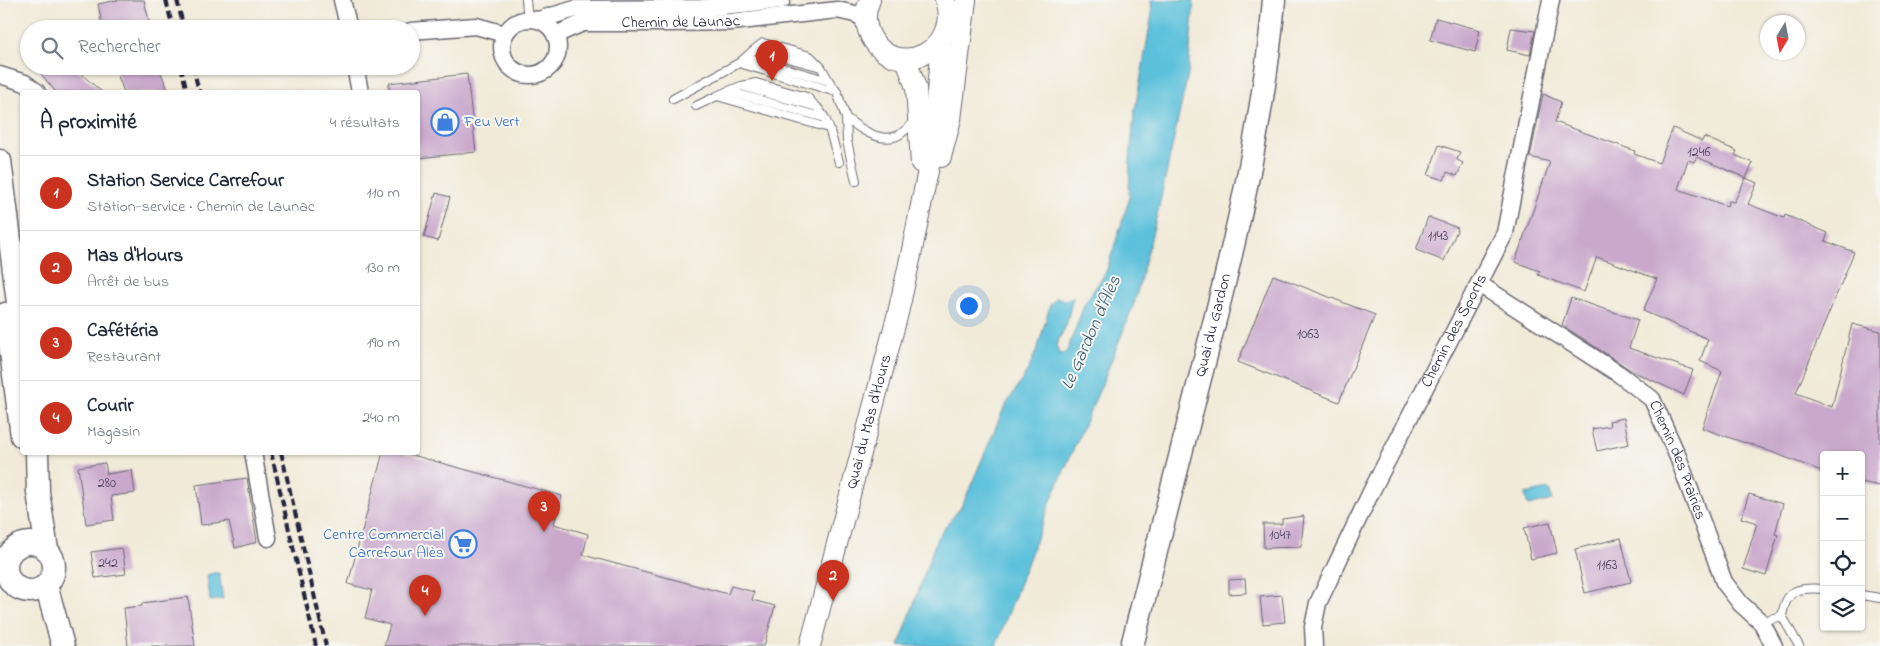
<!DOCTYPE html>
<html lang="fr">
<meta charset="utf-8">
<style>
body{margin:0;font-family:"Indie Flower",sans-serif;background:#f6f6f7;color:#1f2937}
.controls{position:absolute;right:15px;bottom:15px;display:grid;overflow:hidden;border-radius:5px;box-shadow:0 1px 4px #0004}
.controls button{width:45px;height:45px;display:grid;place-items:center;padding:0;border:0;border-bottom:1px solid #e0e1e3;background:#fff;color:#1f2937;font:25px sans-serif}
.compass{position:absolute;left:1760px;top:15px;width:45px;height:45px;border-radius:50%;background:#fff;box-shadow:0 1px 4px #0004;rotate:190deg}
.you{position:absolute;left:968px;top:305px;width:18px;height:18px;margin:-12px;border:4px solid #fff;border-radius:50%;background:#1a73e8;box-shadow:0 0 0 8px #1a73e833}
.badge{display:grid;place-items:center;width:32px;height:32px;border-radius:50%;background:#c8321e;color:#fff;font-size:16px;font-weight:700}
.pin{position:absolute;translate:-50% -41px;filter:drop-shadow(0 1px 2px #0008)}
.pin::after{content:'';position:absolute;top:26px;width:18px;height:15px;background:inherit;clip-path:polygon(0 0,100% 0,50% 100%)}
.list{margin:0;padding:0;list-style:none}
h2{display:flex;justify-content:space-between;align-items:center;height:65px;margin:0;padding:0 20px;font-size:21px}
h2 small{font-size:16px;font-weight:400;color:#747a83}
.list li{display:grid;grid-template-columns:32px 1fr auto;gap:15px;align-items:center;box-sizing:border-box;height:75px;padding:0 20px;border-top:1px solid #e0e1e3}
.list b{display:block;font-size:19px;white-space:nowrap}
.list p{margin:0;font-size:16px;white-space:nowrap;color:#747a83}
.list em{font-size:16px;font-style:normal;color:#747a83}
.icon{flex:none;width:28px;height:28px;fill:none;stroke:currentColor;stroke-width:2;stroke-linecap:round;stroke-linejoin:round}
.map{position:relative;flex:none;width:1880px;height:646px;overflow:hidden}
.search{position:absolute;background:#fff;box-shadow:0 1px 4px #0004;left:20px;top:20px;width:400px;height:55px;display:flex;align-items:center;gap:12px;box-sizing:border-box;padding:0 18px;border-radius:28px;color:#747a83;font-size:19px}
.panel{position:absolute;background:#fff;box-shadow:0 1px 4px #0004;left:20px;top:90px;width:400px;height:365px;border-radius:5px}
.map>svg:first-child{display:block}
</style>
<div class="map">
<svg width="1880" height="646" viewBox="0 0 1880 646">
<rect width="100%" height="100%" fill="#f6f6f2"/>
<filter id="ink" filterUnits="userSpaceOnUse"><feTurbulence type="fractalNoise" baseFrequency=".02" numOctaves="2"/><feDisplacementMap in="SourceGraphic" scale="10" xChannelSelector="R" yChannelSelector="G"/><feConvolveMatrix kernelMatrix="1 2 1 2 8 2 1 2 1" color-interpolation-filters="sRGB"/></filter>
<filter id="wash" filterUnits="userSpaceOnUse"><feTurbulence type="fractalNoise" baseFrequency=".0096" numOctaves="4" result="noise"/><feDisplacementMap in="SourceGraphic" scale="20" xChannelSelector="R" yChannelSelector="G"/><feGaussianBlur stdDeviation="1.12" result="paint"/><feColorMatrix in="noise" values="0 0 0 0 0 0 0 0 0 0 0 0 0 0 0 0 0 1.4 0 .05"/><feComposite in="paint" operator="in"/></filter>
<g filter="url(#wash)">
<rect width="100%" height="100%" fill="#f1ead8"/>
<path fill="#5dc1db" stroke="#40728b" d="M1151 0H1194L1188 74 1158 211 1135 301 1102 384 1052 498 996 646H899L937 538 963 504 1004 408 1027 372 1038 347 1050 305 1057 297 1064 300 1073 297 1066 326 1056 345 1060 356 1067 351 1085 303 1106 272 1129 200 1130 160 1134 115 1152 14Z
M1549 489 1552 500 1528 506 1525 494Z
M213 573H219L223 599 210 601 207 575Z"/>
<g id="blocks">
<path fill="#c9a8cc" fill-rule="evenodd" d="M118 0H144L151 29H103L98 4Z
M1436 18 1480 30 1475 52 1430 40Z
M1511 28 1535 31 1530 55 1507 50Z
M46 66H72L102 92H56L41 74Z
M114 66H158L169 92H124Z
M467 74 476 152 418 158V92H389V83Z
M1543 94 1561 102 1555 122 1635 151 1634 154 1659 163 1673 128 1702 141 1704 137 1737 151 1735 155 1753 163 1746 178 1757 183 1748 204 1784 218 1785 215 1828 233 1825 241 1854 252 1796 393 1832 407 1852 324 1880 331V486L1861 482V455H1824V472L1745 442V443L1702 428 1722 371 1700 361 1708 339 1643 311 1657 279 1597 257 1584 292 1538 275 1540 271 1515 262 1550 162 1530 157ZM1697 157 1746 178 1734 202 1729 201 1727 206 1678 189 1688 160 1694 162Z
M1439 145 1460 152 1457 160 1463 163 1457 176 1447 172 1444 180 1428 175Z
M436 193 450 197 438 241 424 237Z
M1428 217 1458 228 1444 261 1416 250Z
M1273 275 1375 315 1339 402 1238 362Z
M1571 298 1638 320 1629 348 1693 370 1684 395 1632 371 1562 325Z
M1624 418 1629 444 1597 451 1592 429 1610 426 1609 421Z
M383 452H401L562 496 554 524 588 534 583 555 728 594 731 586 754 592 752 600 775 606 764 646H384L390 625 365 618 372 590 348 584Z
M105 463 107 474 132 470 135 493 111 496 114 520 86 524 78 467Z
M247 478 257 542 235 548 229 521 201 525 196 485Z
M1749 494 1783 504 1775 534 1778 535 1766 576 1743 569 1757 523 1741 518Z
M1304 516 1301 547 1264 548 1263 524H1282V519Z
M1550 522 1557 553 1531 559 1524 528Z
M1621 538 1631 582 1585 593 1575 549Z
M122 548 126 574 95 578 91 552Z
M1245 579 1246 593 1229 594V580Z
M1282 595 1285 622 1263 624 1260 597Z
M188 597 195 646H128L124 608 142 606V603Z"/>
</g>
</g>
<g filter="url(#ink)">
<use href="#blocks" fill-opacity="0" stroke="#6a6872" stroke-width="1"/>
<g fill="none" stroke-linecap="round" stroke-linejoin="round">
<g stroke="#6a6872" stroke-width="10">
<path id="service" d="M526 0 528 19
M755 49 763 43 810 56 820 66
M746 57 755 49 821 67 829 81
M739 63 746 57 829 81 837 92
M742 86 756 83 807 97 815 106
M729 91 741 86 817 107 825 118
M717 96 728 91 825 118 829 128
M673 99 739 63 837 92 846 118 847 141 856 181
M696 106 717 96 829 128 839 162
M846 118C859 128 879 143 897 136 904 133 910 125 915 121
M0 552 8 557
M1861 595 1880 598
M1782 616 1799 646
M1762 623 1770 619 1782 616C1786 589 1798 587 1824 589"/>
</g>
<g stroke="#6a6872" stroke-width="19">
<g id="minor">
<path d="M342 0 349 29"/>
<circle cx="530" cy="47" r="28"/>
<path d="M538 20 575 9 701 8 782 0"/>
<path d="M411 31 476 26 505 34"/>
<path id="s1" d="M555 35 583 23H668L731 22 837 10 855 14 866 19"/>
<path d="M355 66 360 92"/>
<path d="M0 75 25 83 37 92"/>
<path id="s2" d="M1479 284 1619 374 1652 399 1678 457 1724 582 1741 604 1762 623 1774 646"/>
<path d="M253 452 268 538"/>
<path id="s3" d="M1314 646 1313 627 1318 603 1372 490 1505 233 1551 0"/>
</g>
</g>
<g stroke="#6a6872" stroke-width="22">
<g id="tertiary">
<path d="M870 0C864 12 865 25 871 37 896 82 962 50 945 0"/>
<path d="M906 59 916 88 921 163"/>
<path d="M941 157 951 119 966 0"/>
<path id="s4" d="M810 646 898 313 911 255 933 146 941 40"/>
</g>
</g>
<g stroke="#6a6872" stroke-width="25">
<g id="secondary">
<path d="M0 161 22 334"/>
<path d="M6 314 22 436"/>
<path d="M37 452 38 492 47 550"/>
<circle cx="30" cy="567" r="24"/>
<path d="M46 585 63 646"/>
<path id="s5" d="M1132 646C1154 558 1177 470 1199 382 1232 256 1263 130 1274 0"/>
</g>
</g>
<use href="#service" stroke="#fff" stroke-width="8"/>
<use href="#minor" stroke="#fff" stroke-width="16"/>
<use href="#tertiary" stroke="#fff" stroke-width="20"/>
<use href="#secondary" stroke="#fff" stroke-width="22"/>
<path stroke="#22223b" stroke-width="4" stroke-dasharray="8 4" stroke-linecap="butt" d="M166 0 173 29
M177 0 184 29
M181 66 187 92
M193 66 199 92
M271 452 316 646
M281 452 326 646"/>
</g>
</g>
<defs>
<g id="shop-ring" transform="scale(1.4375)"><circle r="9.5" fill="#f6f6f2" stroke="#3f7fe0" stroke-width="1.5"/><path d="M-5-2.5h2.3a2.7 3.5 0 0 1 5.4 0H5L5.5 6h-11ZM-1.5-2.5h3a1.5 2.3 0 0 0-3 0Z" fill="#3f7fe0"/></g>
<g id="supermarket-ring" transform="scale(1.4375)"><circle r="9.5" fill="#f6f6f2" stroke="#3f7fe0" stroke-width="1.5"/><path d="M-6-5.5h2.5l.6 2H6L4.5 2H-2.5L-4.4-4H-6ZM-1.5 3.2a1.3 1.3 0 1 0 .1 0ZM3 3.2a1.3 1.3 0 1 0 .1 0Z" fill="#3f7fe0"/></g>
</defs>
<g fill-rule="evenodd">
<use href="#shop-ring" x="445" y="122"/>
<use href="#supermarket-ring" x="463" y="544"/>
</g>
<g text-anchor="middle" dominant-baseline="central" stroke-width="4" stroke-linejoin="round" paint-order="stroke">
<g font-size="14" fill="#4c445f">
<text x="1699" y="152">1246</text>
<text x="1438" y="236">1143</text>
<text x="1308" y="334">1063</text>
<text x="107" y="483">280</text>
<text x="1280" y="535">1047</text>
<text x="108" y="563">242</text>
<text x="1607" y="565">1163</text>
</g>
<g font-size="16" fill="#22223b" stroke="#f6f6f2">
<text stroke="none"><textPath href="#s1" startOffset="128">Chemin de Launac</textPath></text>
<text stroke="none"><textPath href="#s5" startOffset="331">Quai du Gardon</textPath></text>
<text stroke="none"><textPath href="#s3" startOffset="348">Chemin des Sports</textPath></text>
<text stroke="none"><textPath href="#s4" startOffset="232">Quai du Mas d'Hours</textPath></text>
<text stroke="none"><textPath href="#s2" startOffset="274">Chemin des Prairies</textPath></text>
</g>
<g font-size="16" fill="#366cbe" stroke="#f6f6f2" text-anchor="start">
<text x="464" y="122">Feu Vert</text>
<text x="444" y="535" text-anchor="end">Centre Commercial<tspan x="444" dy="18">Carrefour Alès</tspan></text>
</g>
<g font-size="18" font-style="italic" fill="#375a73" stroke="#f6f6f2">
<text transform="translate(1092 333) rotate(-66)">Le Gardon d'Alès</text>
</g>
</g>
</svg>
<div class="controls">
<button>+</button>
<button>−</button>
<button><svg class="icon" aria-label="locate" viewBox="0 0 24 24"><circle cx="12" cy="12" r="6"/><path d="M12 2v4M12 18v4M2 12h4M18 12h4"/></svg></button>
<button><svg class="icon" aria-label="layers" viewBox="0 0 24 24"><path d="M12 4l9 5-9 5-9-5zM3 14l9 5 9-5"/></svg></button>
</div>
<svg class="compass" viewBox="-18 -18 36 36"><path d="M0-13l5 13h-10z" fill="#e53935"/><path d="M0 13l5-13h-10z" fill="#747a83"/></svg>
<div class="you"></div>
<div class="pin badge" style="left:772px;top:81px">1</div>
<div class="pin badge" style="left:833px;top:601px">2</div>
<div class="pin badge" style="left:544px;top:532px">3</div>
<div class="pin badge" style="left:425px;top:616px">4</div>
<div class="search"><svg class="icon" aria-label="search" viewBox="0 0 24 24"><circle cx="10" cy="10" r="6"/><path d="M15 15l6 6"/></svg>Rechercher</div>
<section class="panel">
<h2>À proximité<small>4 résultats</small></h2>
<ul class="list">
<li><span class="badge">1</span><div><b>Station Service Carrefour</b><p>Station-service · Chemin de Launac</p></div><em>110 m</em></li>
<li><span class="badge">2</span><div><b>Mas d'Hours</b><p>Arrêt de bus</p></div><em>130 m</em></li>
<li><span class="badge">3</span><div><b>Cafétéria</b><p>Restaurant</p></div><em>190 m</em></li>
<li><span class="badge">4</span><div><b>Courir</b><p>Magasin</p></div><em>240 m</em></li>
</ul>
</section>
</div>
